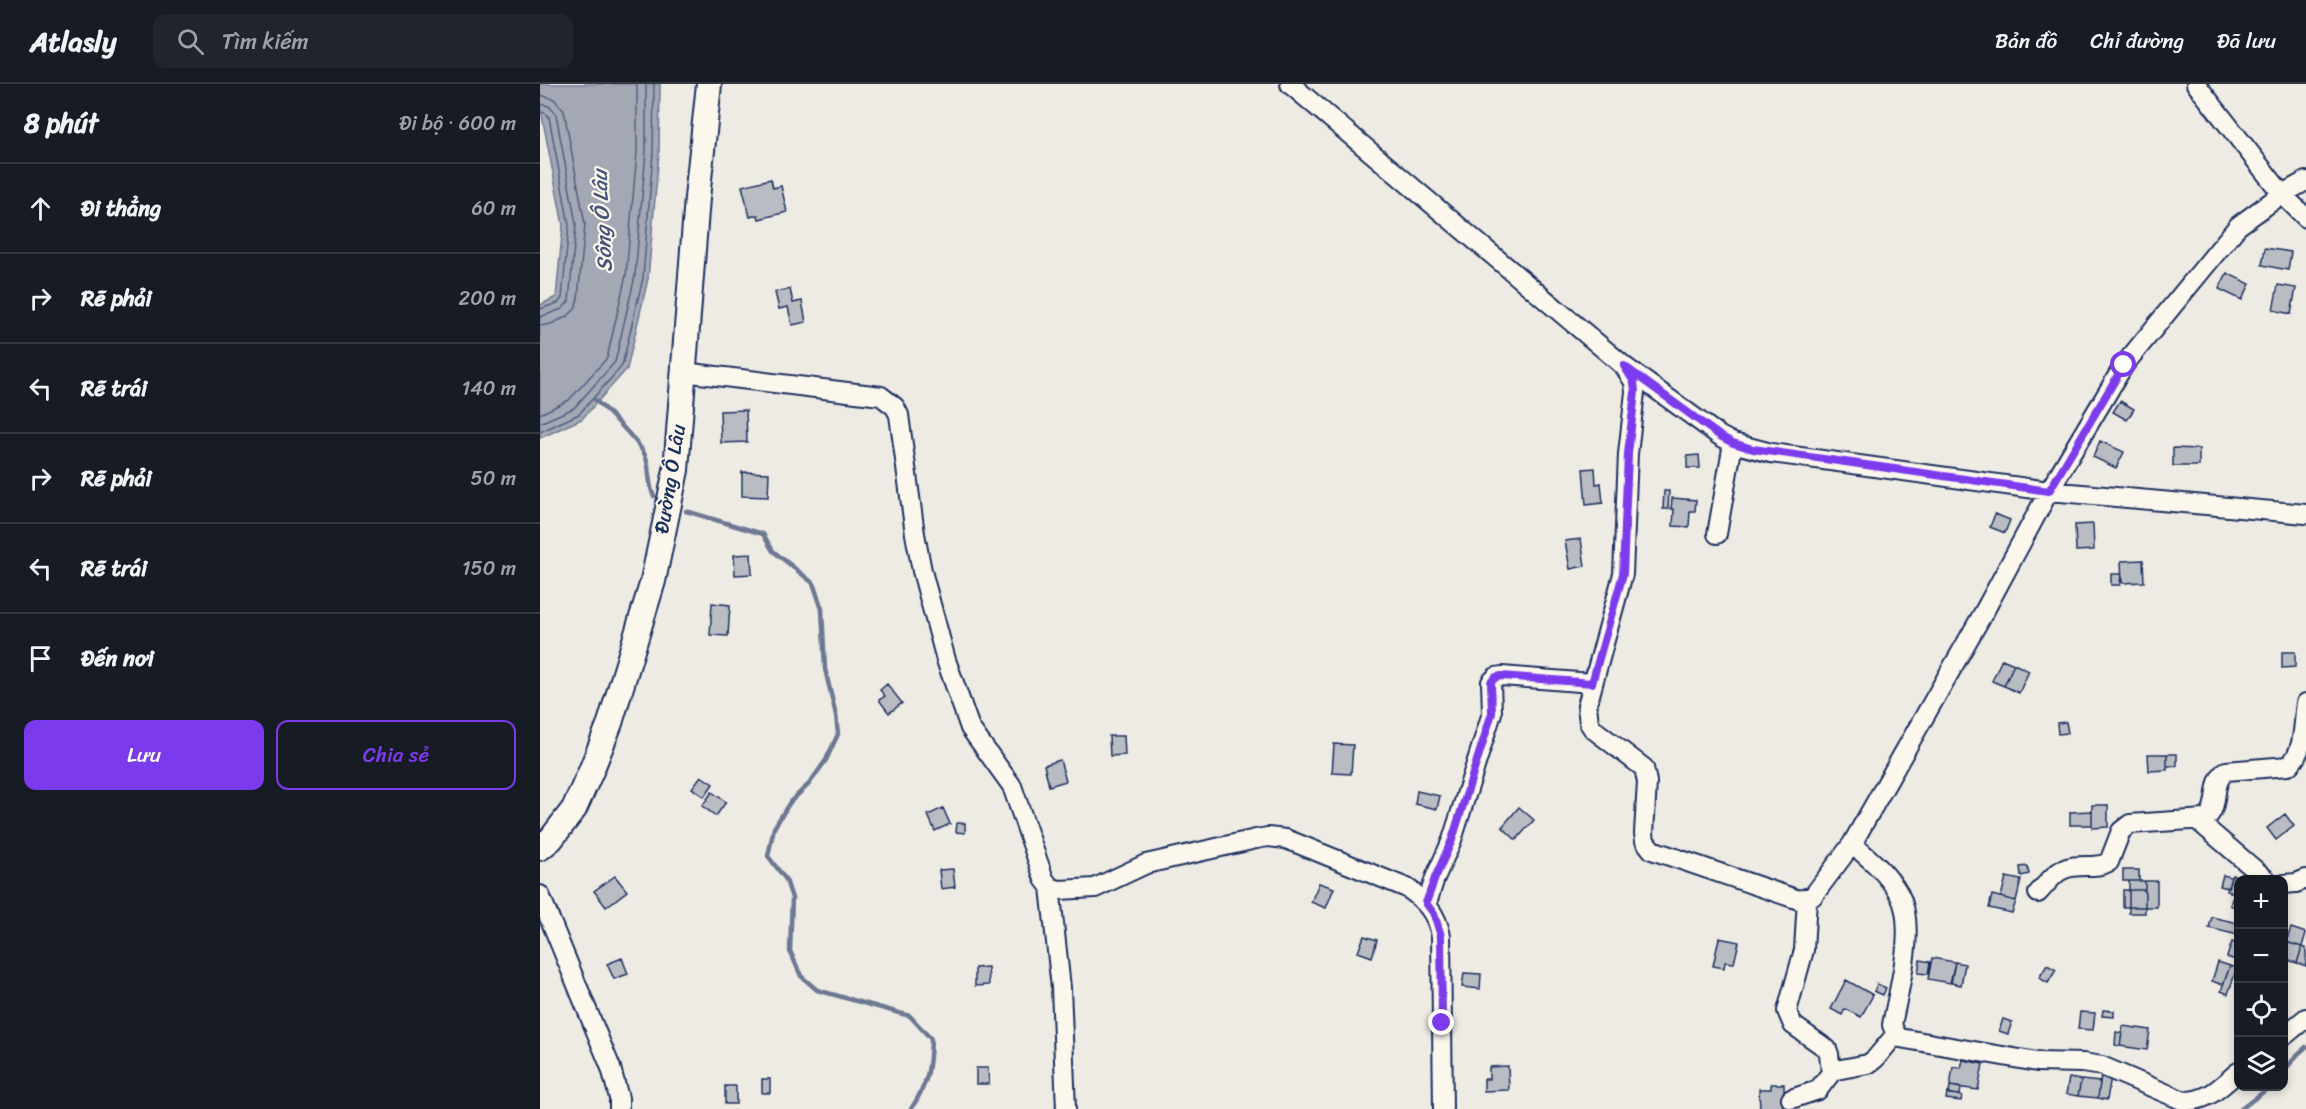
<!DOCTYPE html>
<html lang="vi">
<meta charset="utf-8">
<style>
body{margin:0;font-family:Sriracha,sans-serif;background:#20242c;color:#f1f3f6}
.controls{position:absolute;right:18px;bottom:18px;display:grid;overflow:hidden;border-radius:12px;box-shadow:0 3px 9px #0003}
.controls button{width:54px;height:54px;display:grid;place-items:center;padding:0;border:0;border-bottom:2px solid #363941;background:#171b24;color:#f1f3f6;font:30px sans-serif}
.stop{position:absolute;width:18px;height:18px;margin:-14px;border:4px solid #7c3aed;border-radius:50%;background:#fff}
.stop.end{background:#7c3aed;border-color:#fff;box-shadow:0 2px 6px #0008}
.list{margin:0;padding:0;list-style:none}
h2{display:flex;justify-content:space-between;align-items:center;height:78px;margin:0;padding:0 24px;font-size:26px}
h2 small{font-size:20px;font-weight:400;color:#9ea1a6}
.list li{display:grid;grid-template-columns:39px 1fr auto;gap:18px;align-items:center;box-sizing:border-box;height:90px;padding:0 24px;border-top:2px solid #363941}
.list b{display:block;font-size:22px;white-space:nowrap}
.list em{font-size:20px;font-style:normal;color:#9ea1a6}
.actions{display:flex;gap:12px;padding:18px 24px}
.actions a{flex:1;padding:14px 0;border:2px solid #7c3aed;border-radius:12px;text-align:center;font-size:21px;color:#7c3aed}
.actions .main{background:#7c3aed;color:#fff}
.icon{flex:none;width:33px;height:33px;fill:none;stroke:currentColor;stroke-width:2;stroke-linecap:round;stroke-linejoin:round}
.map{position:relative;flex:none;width:1766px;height:1025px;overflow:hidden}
header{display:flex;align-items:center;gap:36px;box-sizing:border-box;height:84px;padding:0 30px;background:#171b24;border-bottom:2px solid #363941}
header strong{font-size:28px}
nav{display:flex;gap:33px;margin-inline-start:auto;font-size:21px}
.search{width:420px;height:54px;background:#20242c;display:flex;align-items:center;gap:15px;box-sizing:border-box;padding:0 21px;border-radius:12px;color:#9ea1a6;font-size:22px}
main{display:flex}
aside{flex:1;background:#171b24}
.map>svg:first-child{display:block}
</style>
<header>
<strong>Atlasly</strong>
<div class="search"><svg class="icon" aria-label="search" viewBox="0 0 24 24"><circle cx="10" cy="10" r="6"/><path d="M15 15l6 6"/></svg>Tìm kiếm</div>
<nav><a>Bản đồ</a><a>Chỉ đường</a><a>Đã lưu</a></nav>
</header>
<main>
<aside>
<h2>8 phút<small>Đi bộ · 600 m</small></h2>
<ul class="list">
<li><svg class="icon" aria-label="ahead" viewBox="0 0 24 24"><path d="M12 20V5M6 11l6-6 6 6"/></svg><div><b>Đi thẳng</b></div><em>60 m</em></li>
<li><svg class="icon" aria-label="right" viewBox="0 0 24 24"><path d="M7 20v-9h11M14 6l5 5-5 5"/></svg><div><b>Rẽ phải</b></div><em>200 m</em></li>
<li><svg class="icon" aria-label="left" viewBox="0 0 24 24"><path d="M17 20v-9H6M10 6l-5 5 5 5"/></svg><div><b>Rẽ trái</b></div><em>140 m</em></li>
<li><svg class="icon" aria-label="right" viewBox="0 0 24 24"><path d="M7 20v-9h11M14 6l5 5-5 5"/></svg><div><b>Rẽ phải</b></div><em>50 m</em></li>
<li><svg class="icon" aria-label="left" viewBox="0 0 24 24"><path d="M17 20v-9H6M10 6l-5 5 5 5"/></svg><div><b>Rẽ trái</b></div><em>150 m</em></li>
<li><svg class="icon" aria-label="arrive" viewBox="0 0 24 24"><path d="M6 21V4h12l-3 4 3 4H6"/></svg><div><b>Đến nơi</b></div></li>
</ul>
<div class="actions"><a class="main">Lưu</a><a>Chia sẻ</a></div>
</aside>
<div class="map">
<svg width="1766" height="1025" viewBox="0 0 1766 1025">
<rect width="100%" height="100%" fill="#eeebe4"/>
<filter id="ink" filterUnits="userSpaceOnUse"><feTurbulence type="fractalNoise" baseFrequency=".0167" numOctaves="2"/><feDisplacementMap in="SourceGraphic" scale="12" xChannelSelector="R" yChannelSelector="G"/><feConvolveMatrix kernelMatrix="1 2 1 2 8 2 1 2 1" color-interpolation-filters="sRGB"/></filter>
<g filter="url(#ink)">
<path fill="#a3a8b4" stroke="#6d7892" stroke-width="1.5" d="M0 0H120L119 69 108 195 87 285 42 335 0 354V221L16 213 23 141 1 27Z"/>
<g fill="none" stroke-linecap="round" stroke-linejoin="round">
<path stroke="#515f80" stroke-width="1.5" d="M0 11 14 15 24 27 45 140 38 214 35 225 28 232 11 240 0 242
M0 20 9 22 16 30 36 140 29 217 22 225 0 233
M0 28 5 29 9 33 29 141 22 214 18 219 0 225
M0 330 29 316 67 274 86 191 97 68V0
M0 339 34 324 75 278 95 192 106 68V0
M0 348 39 330 82 282 103 194 113 69 114 0"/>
<path stroke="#6d7892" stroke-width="4.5" d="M55 316C70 330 96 354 105 371 111 384 107 400 114 412
M146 427 223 450 233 467 273 499 282 525 285 585 296 631 298 650 286 676 269 700 250 718 234 744 228 772 246 796 252 814 250 867 261 892 277 906 370 932 391 955C390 986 388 999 371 1025
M1744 987 1758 970 1766 963
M1701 1025 1731 1002"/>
</g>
<path fill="#b9bcc3" stroke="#1b2f5e" stroke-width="1.5" d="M231 95 233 104 241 102 247 128 219 135 218 131 210 133 202 102Z
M1725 164 1751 168 1748 186 1722 181Z
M1687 189 1710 200 1702 216 1679 205Z
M1738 201 1756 204 1751 230 1733 226Z
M250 205 253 219 262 217 266 238 252 241 248 223 239 225 235 208Z
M1580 317 1594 325 1587 336 1573 328Z
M206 326 207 358 181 359 180 327Z
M1560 357 1584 368 1576 384 1553 373Z
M1633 364 1659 365V382H1633Z
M1159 371 1160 384H1147V372Z
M1055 384 1056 400 1061 399 1063 419 1046 421 1043 385Z
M202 388 229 389 228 413 202 412Z
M1124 407H1129L1128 425H1123Z
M1132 414 1156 416 1155 427H1150L1149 443 1133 442 1134 425H1131Z
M1455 430 1470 436 1465 449 1450 443Z
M1553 440 1554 466 1536 467 1535 441Z
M1041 455 1045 482 1030 485 1025 457Z
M211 470 212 490 195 491 194 471Z
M1603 476 1604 498 1582 499 1581 477Z
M1571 490H1581L1580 501H1571Z
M172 519 190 521 188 552 170 551Z
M1742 568H1755V583L1742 584Z
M1462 575 1474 580 1464 602 1452 597Z
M1474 580 1489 587 1479 609 1464 602Z
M347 600 362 619 349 629 339 616 345 612 340 606Z
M1526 638 1528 649 1518 650 1517 639Z
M569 652H584L585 671 570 672Z
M794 660 813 661 811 690 792 689Z
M1608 670H1627V686L1609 687Z
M1627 670H1637V682H1627Z
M520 676 526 697 509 702 504 681Z
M161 692 173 700 164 713 152 704Z
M877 707 900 712 897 725 875 720Z
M172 708 186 718 176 732 162 722Z
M1552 721H1568V743L1552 744Z
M979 723 994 736 976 756 962 743Z
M403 724 410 740 395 747 388 731Z
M1552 727V741H1530V728Z
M1745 730 1754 742 1736 756 1727 744Z
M417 739H425V749L416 748Z
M1487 782 1489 790 1481 792 1480 783Z
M413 785 415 803 401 805 399 786Z
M1583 786H1599V797H1583Z
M1683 791 1691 793 1688 804 1680 802Z
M1692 791 1706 796H1698V810L1687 807Z
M75 792 87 807 66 823 54 807Z
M1466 793 1481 796 1476 817 1461 813Z
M1589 797H1605V806H1589Z
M1605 797H1617V823H1605Z
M779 799 794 804 786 824 771 818Z
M1583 806H1589V823H1583Z
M1589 806H1605V823H1589Z
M1694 809 1698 810V824L1690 821Z
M1452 811 1476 817 1472 829 1449 824Z
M1589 823H1605V829H1589Z
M1672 833 1698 839V851L1669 844Z
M1751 844 1766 849 1762 863 1746 858Z
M824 852 837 856 832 873 818 868Z
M1179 854 1199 858 1194 879 1185 878 1184 884 1173 882Z
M1692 858 1698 860V877L1687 873Z
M1746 858 1762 863 1757 879 1744 875Z
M1762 863 1766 864V882L1757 879Z
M82 874 88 890 74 895 67 880Z
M1392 874 1415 878 1410 899 1388 895Z
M1380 876 1390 878 1388 890 1378 889Z
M1415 878 1425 880 1421 901 1411 899Z
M1678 878 1690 882 1683 901 1672 897Z
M1507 881 1516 886 1508 899 1499 894Z
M1690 882 1697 884 1688 910 1681 907Z
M448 883 449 901 435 902V884Z
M924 889 941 890 940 905 922 903Z
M1306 896 1333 911 1321 933 1305 925 1302 931 1291 925Z
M1337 900 1346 904 1343 911 1334 907Z
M1563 926 1574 927V933L1562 932Z
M1540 928 1555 929 1553 946 1538 945Z
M1463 935 1472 938 1468 950 1459 947Z
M1583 942 1610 946 1607 966 1580 962Z
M1576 948 1582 949 1580 962 1575 961Z
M1423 976 1443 980 1438 1006 1410 1002 1413 983 1421 984Z
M968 982 969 1006 944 1007V995H949V983Z
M436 984H448L449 1000H436Z
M1561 991 1571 992 1567 1016 1558 1014Z
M1529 994 1541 996 1538 1012 1526 1010Z
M222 995H230V1009H222Z
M1541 996 1560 998 1558 1014 1538 1012Z
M1231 1000H1244V1025H1220L1219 1005H1231Z
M185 1002H196V1020H185Z
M1410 1002 1421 1004 1420 1011 1409 1010Z
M1407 1009 1422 1012 1421 1017 1406 1015Z"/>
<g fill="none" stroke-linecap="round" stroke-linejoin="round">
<g stroke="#1b2f5e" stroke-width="22">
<path id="minor" d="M750 0 1084 282 1180 352 1193 359 1231 369 1509 407 1766 430
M1656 0 1742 110 1766 134
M1084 282 1094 298 1095 308 1088 370 1083 490 1047 622 1049 639 1053 645 1104 684 1107 698 1104 749 1105 757 1112 766 1259 816 1273 812 1312 760 1445 526 1509 407 1584 281 1698 142 1742 110 1766 97
M143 288 341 312 355 323 359 331 375 450 382 487 406 576 430 644 472 702 504 795 510 803 519 806 555 804 606 780 716 755 728 753 746 755 867 804C885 816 897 830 901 852L903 1025
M1177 450 1193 359
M1658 737 1727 796
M1312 760C1330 775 1347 789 1359 810 1377 842 1359 904 1352 941L1356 950 1360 954 1497 978 1543 979 1562 982 1644 1017C1669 1017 1680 1003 1698 988
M1744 800 1756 799 1766 795
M510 803 521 904 526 1025
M1498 809C1505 802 1513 790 1522 786 1537 778 1555 786 1569 778L1581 747 1590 740 1665 735C1681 724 1670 699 1686 687L1748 682C1765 669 1763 638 1766 619
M0 811 71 984 79 1014V1025
M1267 815 1264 866 1247 927 1253 941 1287 965 1289 970 1291 989
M887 819 895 794 912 756 952 629 951 598 956 593 962 592 1052 599
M1744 952 1766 934
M1251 1015 1278 1006 1291 989 1296 986 1328 980 1335 975 1356 950"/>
</g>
<g stroke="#1b2f5e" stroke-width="28">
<path id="major" d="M0 764 11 755 34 725 51 687 70 639 113 497 136 386 157 114 169 0"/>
</g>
<use href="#minor" stroke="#fbf7ec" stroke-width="18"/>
<use href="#major" stroke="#fbf7ec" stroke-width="24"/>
</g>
</g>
<g fill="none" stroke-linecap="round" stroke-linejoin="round" filter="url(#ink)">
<path stroke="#7c3aed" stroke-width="8" d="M902 939 901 852 894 830 886 819 895 794 912 756 952 629 951 598 956 593 962 592 1052 599 1083 490 1088 370 1095 308 1094 298 1084 282 1180 352 1193 359 1213 365 1509 407 1584 281"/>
</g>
<g text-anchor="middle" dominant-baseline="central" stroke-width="4.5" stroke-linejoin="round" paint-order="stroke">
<g font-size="20" fill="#1b2f5e" stroke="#fbf7ec">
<text transform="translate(130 395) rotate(-81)">Đường Ô Lâu</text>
</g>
<g font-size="21" font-style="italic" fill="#445378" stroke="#fbf7ec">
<text transform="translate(62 137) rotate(-93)">Sông Ô Lâu</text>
</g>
</g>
</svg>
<div class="controls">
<button>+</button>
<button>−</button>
<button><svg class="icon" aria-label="locate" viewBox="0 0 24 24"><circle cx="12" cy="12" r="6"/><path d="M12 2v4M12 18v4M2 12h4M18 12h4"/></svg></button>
<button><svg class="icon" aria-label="layers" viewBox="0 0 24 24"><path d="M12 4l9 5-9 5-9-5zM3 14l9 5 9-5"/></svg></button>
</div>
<div class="stop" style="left:1584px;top:281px"></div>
<div class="stop end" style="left:902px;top:939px"></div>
</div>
</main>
